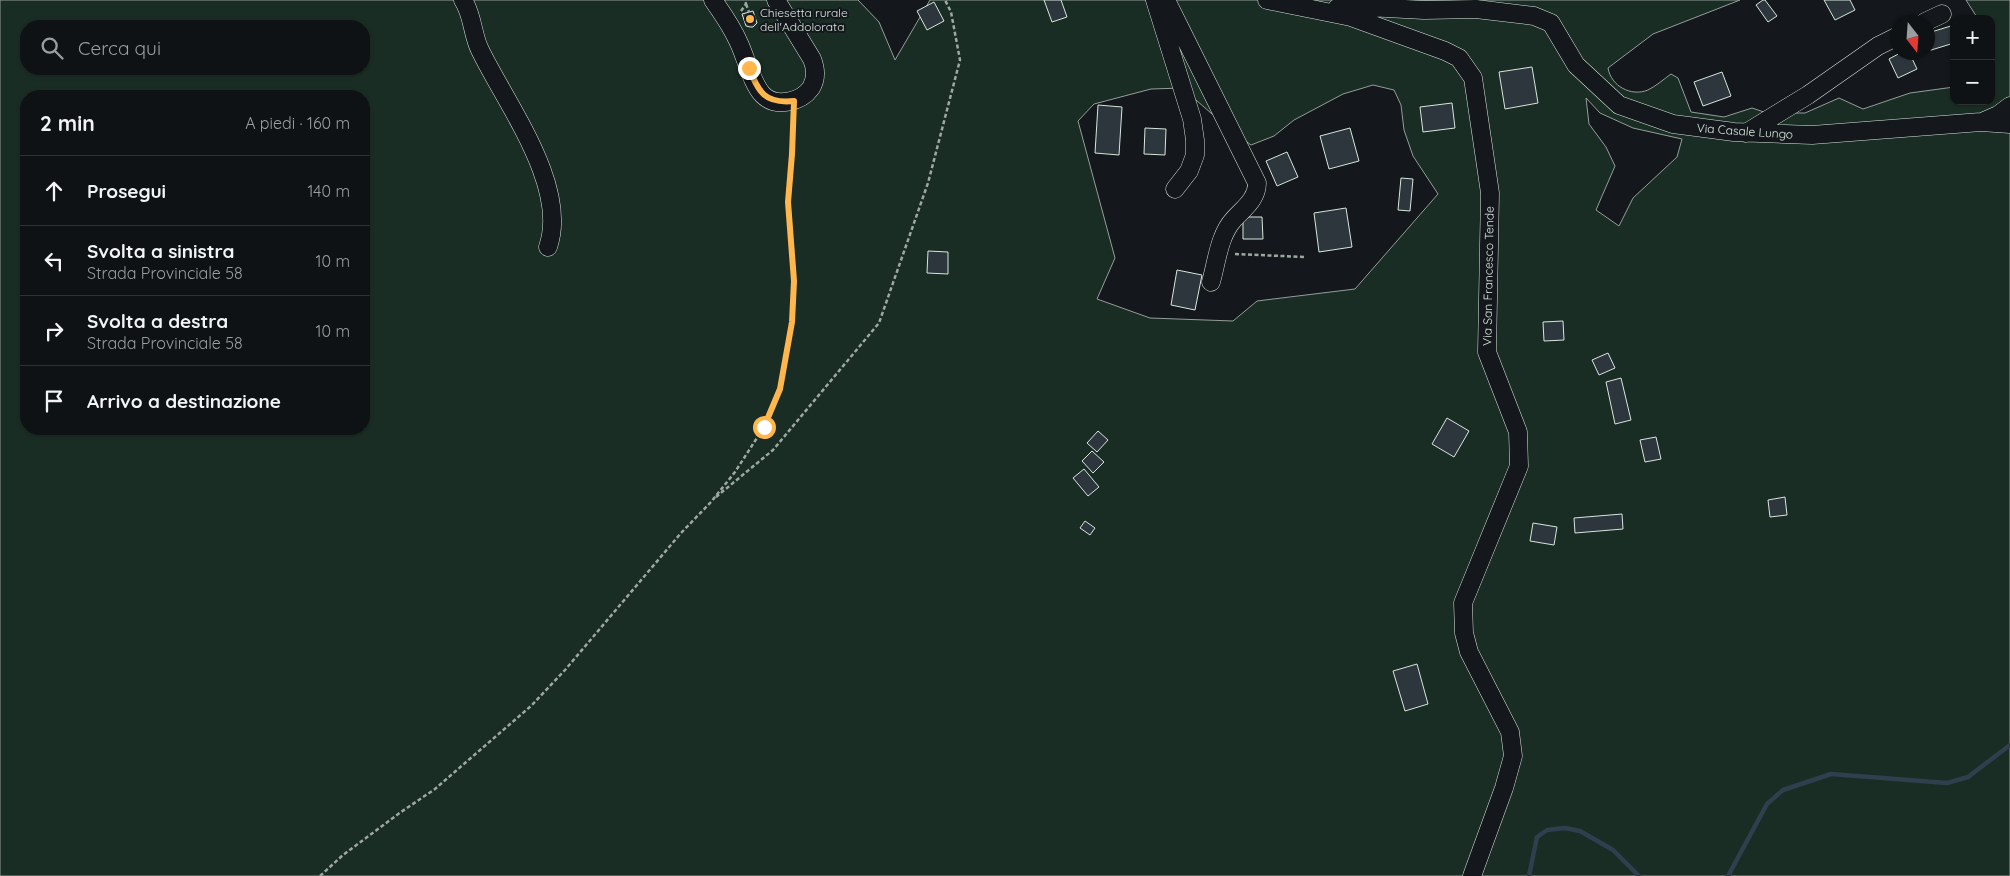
<!DOCTYPE html>
<html lang="it">
<meta charset="utf-8">
<style>
body{margin:0;font-family:Quicksand,sans-serif;background:#1d2022;color:#f1f3f6}
.controls{position:absolute;right:15px;top:15px;display:grid;overflow:hidden;border-radius:10px;box-shadow:0 1px 4px #0004}
.controls button{width:45px;height:45px;display:grid;place-items:center;padding:0;border:0;border-bottom:1px solid #2f3234;background:#0f1215;color:#f1f3f6;font:25px sans-serif}
.compass{position:absolute;left:1890px;top:15px;width:45px;height:45px;border-radius:50%;background:#0f1215;box-shadow:0 1px 4px #0004;rotate:163deg}
.stop{position:absolute;width:15px;height:15px;margin:-11px;border:4px solid #ffb74d;border-radius:50%;background:#fff}
.stop.end{background:#ffb74d;border-color:#fff;box-shadow:0 1px 5px #0008}
.list{margin:0;padding:0;list-style:none}
h2{display:flex;justify-content:space-between;align-items:center;height:65px;margin:0;padding:0 20px;font-size:21px}
h2 small{font-size:16px;font-weight:400;color:#9b9ea0}
.list li{display:grid;grid-template-columns:32px 1fr auto;gap:15px;align-items:center;box-sizing:border-box;height:70px;padding:0 20px;border-top:1px solid #2f3234}
.list b{display:block;font-size:19px;white-space:nowrap}
.list p{margin:0;font-size:16px;white-space:nowrap;color:#9b9ea0}
.list em{font-size:16px;font-style:normal;color:#9b9ea0}
.icon{flex:none;width:28px;height:28px;fill:none;stroke:currentColor;stroke-width:2;stroke-linecap:round;stroke-linejoin:round}
.map{position:relative;flex:none;width:2010px;height:876px;overflow:hidden}
.search{position:absolute;background:#0f1215;box-shadow:0 1px 4px #0004;left:20px;top:20px;width:350px;height:55px;display:flex;align-items:center;gap:12px;box-sizing:border-box;padding:0 18px;border-radius:20px;color:#9b9ea0;font-size:19px}
.panel{position:absolute;background:#0f1215;box-shadow:0 1px 4px #0004;left:20px;top:90px;width:350px;height:345px;border-radius:20px}
.map>svg:first-child{display:block}
</style>
<div class="map">
<svg width="2010" height="876" viewBox="0 0 2010 876">
<rect width="100%" height="100%" fill="#14181c"/>
<path fill="#1a2d24" stroke="#939e99" fill-rule="evenodd" d="M0 0H858L879 22 895 60 930 0H1740L1653 34 1608 68C1611 86 1631 97 1648 90 1656 86 1664 79 1671 74L1678 78 1691 112 1724 117 1752 108 1767 113H1805L1839 98 1863 109 1910 93 1954 87V101H1991V19H1978L1966 0H2010V876H0ZM26 26H364V69H26ZM1373 85 1394 90 1401 105 1404 130 1413 156 1438 194 1355 289 1257 301 1233 321 1150 318 1097 299 1115 258 1078 121 1094 104 1151 89 1182 88 1226 126 1251 145 1274 136 1294 120 1343 94ZM26 96H364V429H26ZM1586 98 1600 113 1633 128 1682 139 1677 157 1633 198 1619 226 1596 210 1615 166 1606 147 1589 124Z"/>
<g fill="none" stroke-linecap="round" stroke-linejoin="round">
<path stroke="#2f3f4d" stroke-width="4.5" d="M1529 876 1537 837 1547 830 1565 828 1580 831 1613 850 1639 876
M1728 876 1767 804 1783 790 1831 774 1947 783 1968 777 2010 745"/>
</g>
<path fill="#2c363c" stroke="#d8e6dc" d="M1044 0H1061L1067 17 1052 22Z
M1763 0H1765L1777 16 1768 22 1756 5Z
M1824 0H1850L1855 10 1835 20Z
M934 2 944 21 927 30 917 11Z
M753 11 757 23 753 27H750L746 26 742 14Z
M1954 25V43L1928 51V33Z
M1902 52H1909L1917 69 1898 78 1889 59Z
M1532 67 1538 103 1505 109 1499 72Z
M1722 72 1731 96 1703 106 1694 82Z
M1452 103 1455 128 1423 132 1420 107Z
M1098 105 1122 107 1119 155 1095 153Z
M1145 128 1166 129 1165 155 1144 154Z
M1350 128 1359 161 1329 169 1320 136Z
M1287 152 1298 177 1277 186 1266 161Z
M1401 178 1413 179 1410 211 1398 210Z
M1346 208 1352 247 1319 252 1314 213Z
M1243 217H1262L1263 239H1243Z
M928 251 948 252V274L927 273Z
M1177 270 1202 275 1195 310 1171 305Z
M1563 321 1564 340 1544 341 1543 322Z
M1608 353 1615 368 1599 375 1592 360Z
M1621 378 1631 420 1615 424 1606 382Z
M1447 418 1469 431 1454 457 1432 444Z
M1098 431 1108 440 1097 452 1087 443Z
M1656 437 1661 459 1645 462 1640 440Z
M1092 451 1104 462 1093 473 1082 461Z
M1084 469 1099 487 1088 496 1073 478Z
M1785 497 1787 515 1770 517 1768 500Z
M1622 514 1623 529 1575 533 1574 518Z
M1085 521 1095 528 1090 535 1080 528Z
M1533 523 1557 527 1554 545 1530 541Z
M1417 664 1428 704 1405 711 1393 671Z"/>
<g fill="none" stroke-linecap="round" stroke-linejoin="round">
<g stroke="#d8e6dc" stroke-width="19">
<path id="minor" d="M463 0C473 15 472 34 480 50 506 104 569 186 548 247
M713 0C723 14 732 27 739 43 746 58 752 84 763 95 776 108 801 102 811 88 817 78 816 69 812 59L776 0
M1155 0 1192 119 1195 140V155L1189 171 1175 189
M1166 0 1257 183C1257 199 1244 208 1234 219 1219 235 1217 261 1211 282
M1267 0 1351 17 1445 51 1459 58 1473 78 1490 193 1487 352 1518 432 1519 466 1463 603 1464 633 1469 652 1510 732 1513 756 1504 788 1472 876
M1337 8 1367 7 1424 10 1476 9 1534 16 1551 23 1576 65 1619 105 1673 124 1734 132 1812 135 1981 122 2010 124
M1925 22 1942 14
M1982 122 1998 115 2010 106
M1746 133 1808 95 1878 46 1898 36"/>
</g>
<path stroke="#9da8a2" stroke-width="2.5" stroke-dasharray="4 2.5" stroke-linecap="butt" d="M746 4 749 12
M741 11 746 4 745 0
M1235 254 1305 257
M716 497 773 450 879 323 928 183 960 60 951 12 945 0
M320 876 343 855 401 812 435 789 531 706 565 670 681 533 711 502 735 472 764 427 780 389 792 323 794 281 788 202 793 116"/>
<use href="#minor" stroke="#14181c" stroke-width="18"/>
</g>
<g fill="none" stroke-linecap="round" stroke-linejoin="round">
<path stroke="#ffb74d" stroke-width="6" d="M749 68C759 92 764 104 794 101L792 154 788 202 794 281 792 322 780 389 764 427"/>
</g>
<circle fill="#ffb74d" stroke="#14181c" stroke-width="2" cx="750" cy="19" r="5"/>
<g text-anchor="middle" dominant-baseline="central" stroke-width="4" stroke-linejoin="round" paint-order="stroke">
<g font-size="12" fill="#d8e6dc" stroke="#14181c" text-anchor="start">
<text x="760" y="12">Chiesetta rurale<tspan x="760" dy="14">dell'Addolorata</tspan></text>
</g>
<g font-size="12" fill="#d8e6dc" stroke="#14181c">
<text transform="translate(1745 131) rotate(4)">Via Casale Lungo</text>
<text transform="translate(1488 276) rotate(-89)">Via San Francesco Tende</text>
</g>
</g>
</svg>
<div class="controls">
<button>+</button>
<button>−</button>
</div>
<svg class="compass" viewBox="-18 -18 36 36"><path d="M0-13l5 13h-10z" fill="#e53935"/><path d="M0 13l5-13h-10z" fill="#9b9ea0"/></svg>
<div class="stop" style="left:764px;top:427px"></div>
<div class="stop end" style="left:749px;top:68px"></div>
<div class="search"><svg class="icon" aria-label="search" viewBox="0 0 24 24"><circle cx="10" cy="10" r="6"/><path d="M15 15l6 6"/></svg>Cerca qui</div>
<section class="panel">
<h2>2 min<small>A piedi · 160 m</small></h2>
<ul class="list">
<li><svg class="icon" aria-label="ahead" viewBox="0 0 24 24"><path d="M12 20V5M6 11l6-6 6 6"/></svg><div><b>Prosegui</b></div><em>140 m</em></li>
<li><svg class="icon" aria-label="left" viewBox="0 0 24 24"><path d="M17 20v-9H6M10 6l-5 5 5 5"/></svg><div><b>Svolta a sinistra</b><p>Strada Provinciale 58</p></div><em>10 m</em></li>
<li><svg class="icon" aria-label="right" viewBox="0 0 24 24"><path d="M7 20v-9h11M14 6l5 5-5 5"/></svg><div><b>Svolta a destra</b><p>Strada Provinciale 58</p></div><em>10 m</em></li>
<li><svg class="icon" aria-label="arrive" viewBox="0 0 24 24"><path d="M6 21V4h12l-3 4 3 4H6"/></svg><div><b>Arrivo a destinazione</b></div></li>
</ul>
</section>
</div>
